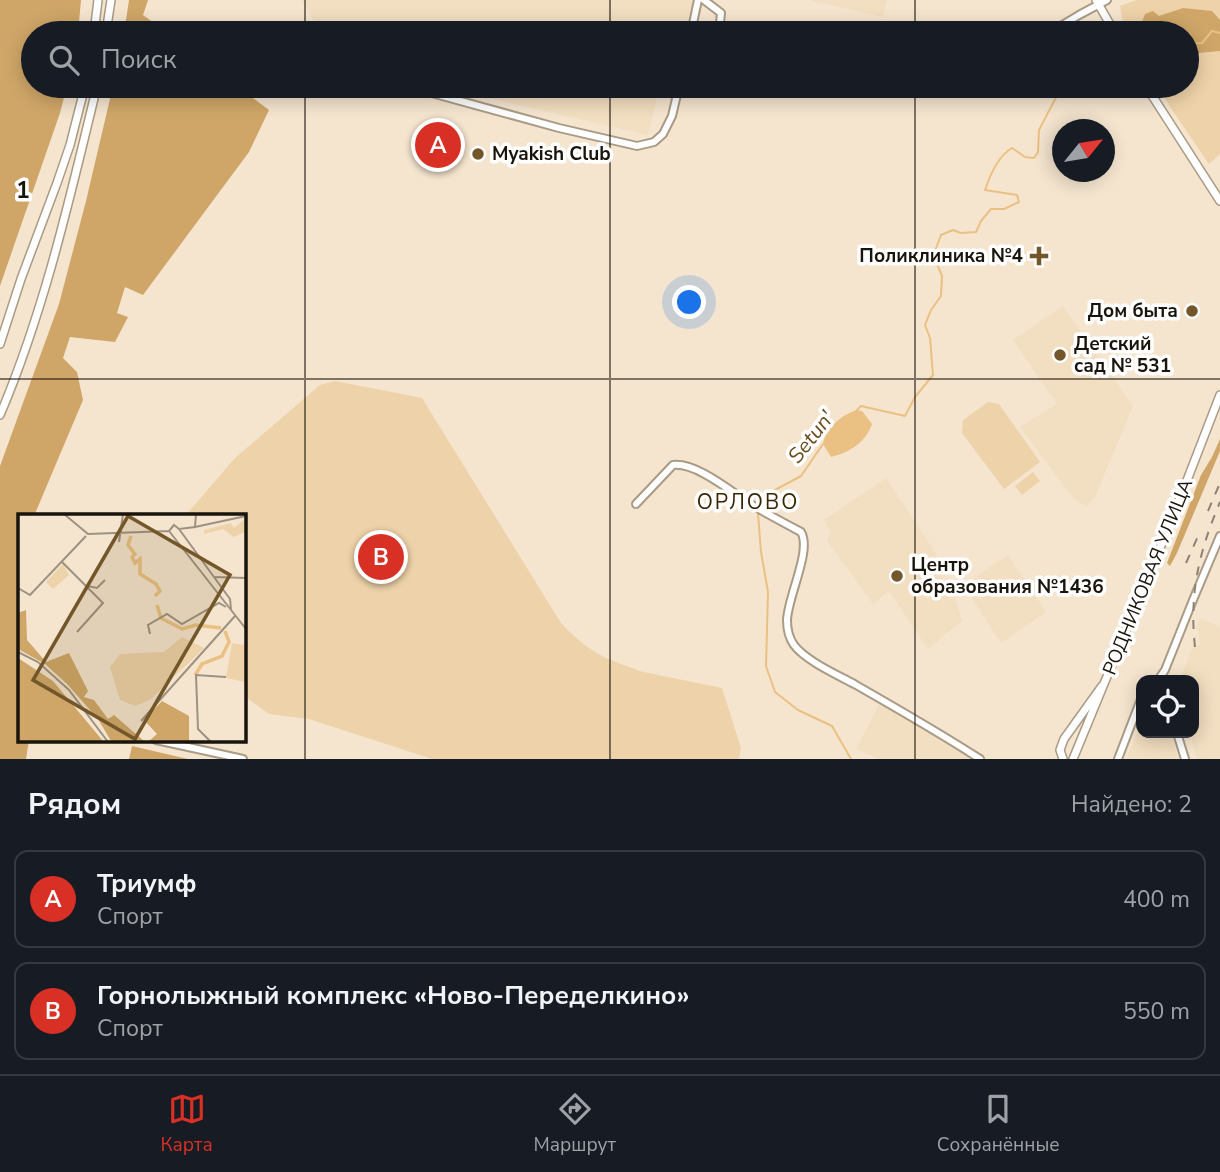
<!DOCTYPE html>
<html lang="ru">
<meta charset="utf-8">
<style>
body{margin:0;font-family:"Nunito Sans",sans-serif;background:#20242c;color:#f1f3f6}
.controls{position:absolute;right:21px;bottom:21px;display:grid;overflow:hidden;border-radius:14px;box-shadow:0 4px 18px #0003}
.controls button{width:63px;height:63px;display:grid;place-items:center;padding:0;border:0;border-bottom:2px solid #363941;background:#171b24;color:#f1f3f6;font:35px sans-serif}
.compass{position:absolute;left:1052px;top:119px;width:63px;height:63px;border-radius:50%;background:#171b24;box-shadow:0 4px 18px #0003;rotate:60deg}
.you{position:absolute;left:690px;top:303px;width:24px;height:24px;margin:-18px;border:5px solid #fff;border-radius:50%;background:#1a73e8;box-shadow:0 0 0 10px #1a73e833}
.badge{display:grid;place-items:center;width:46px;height:46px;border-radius:50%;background:#d93025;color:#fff;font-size:23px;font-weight:700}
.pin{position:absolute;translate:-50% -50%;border:4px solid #fff;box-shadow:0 2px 7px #0006}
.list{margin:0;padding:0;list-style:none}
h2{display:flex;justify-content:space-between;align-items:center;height:91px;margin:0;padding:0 28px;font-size:30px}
h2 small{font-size:23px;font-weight:400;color:#9ea1a6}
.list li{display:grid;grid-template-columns:46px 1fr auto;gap:21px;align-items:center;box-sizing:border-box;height:98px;margin:0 14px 14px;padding:0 14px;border:2px solid #363941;border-radius:14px}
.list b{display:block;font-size:26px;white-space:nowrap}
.list p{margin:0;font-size:23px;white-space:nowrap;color:#9ea1a6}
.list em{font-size:23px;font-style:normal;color:#9ea1a6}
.icon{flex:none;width:38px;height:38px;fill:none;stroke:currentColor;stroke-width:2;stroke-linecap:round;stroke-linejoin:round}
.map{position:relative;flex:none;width:1220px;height:759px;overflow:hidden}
.search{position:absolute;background:#171b24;box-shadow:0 4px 18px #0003;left:21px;right:21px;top:21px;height:77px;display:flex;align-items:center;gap:18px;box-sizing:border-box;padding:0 24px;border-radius:38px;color:#9ea1a6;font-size:26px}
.sheet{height:315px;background:#171b24}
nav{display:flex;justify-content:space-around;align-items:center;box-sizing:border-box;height:98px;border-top:2px solid #363941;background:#171b24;font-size:19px;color:#9ea1a6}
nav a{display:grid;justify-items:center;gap:4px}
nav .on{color:#d93025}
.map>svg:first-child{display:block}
</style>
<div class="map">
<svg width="1220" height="759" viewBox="0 0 1220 759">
<rect width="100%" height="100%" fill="#f5e5cf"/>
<path fill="#f2dec0" d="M302 0H693L685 33H320Z
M809 0H887L883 17Z
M436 86H660L648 135Z
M1063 306 1133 406 1095 497 1087 507 1074 499 1020 427 1057 404 1013 340Z
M886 478 937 555 931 561 955 597 962 621 928 649 889 591 873 604 827 540 831 533 824 520Z
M1008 555 1046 612 1001 643 963 585Z
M1200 618 1220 627V759H1197L1190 733H1194V680H1180L1193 645 1195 647 1200 644 1197 627Z
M881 701 980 759H879L856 749Z
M1141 725V733H1171L1178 759H1126Z"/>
<path fill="#eed2a9" d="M1137 0H1220V154L1209 164 1170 107 1158 86H1187V33H1129L1123 22 1120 6Z
M335 381 422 398 561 623C578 641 594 654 618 663 625 666 632 667 639 671L722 688 741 748 739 759H432L309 719 269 714 243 695V516H185L235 458 320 385Z
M988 402 999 404 1040 462 1004 489 962 433 963 420Z
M1033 472 1040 481 1022 495 1015 486Z"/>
<path fill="#cfa668" d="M0 0H81L78 33H33V86H67L60 113 0 286Z
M129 0H148L143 15 168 33H124Z
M1183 8 1212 11 1220 20V51L1187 54V33H1136L1134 28 1141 25 1145 14 1153 11 1159 16Z
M113 86H237L269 110 249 152 143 295 125 287 117 313 128 317 115 342 70 337 63 358 77 372 83 400 34 516H19V740H29L26 759H0V466L59 304 86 201Z
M1220 439V451L1177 553 1170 566 1167 563 1201 475 1212 457Z
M132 746 188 759H129Z"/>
<path fill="#eac182" d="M856 410 862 411 872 424C865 443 850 452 831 457L823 444C825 428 841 416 856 410Z"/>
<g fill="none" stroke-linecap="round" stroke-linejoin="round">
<path stroke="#eac182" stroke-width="2" d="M1187 44 1202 43 1212 31 1220 33
M1074 86 1078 88 1080 94 1090 97 1109 86
M857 410 861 406 905 416 915 397 933 375 930 338 925 325 931 310 941 296 942 276 937 264 935 251 941 235 953 230 961 233 976 232 981 221 991 209H1004L1019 202 1017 195 985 190C990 175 998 156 1012 148L1025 157 1034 158 1038 152 1039 130 1061 88 1067 86
M823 444 801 476 773 491 763 502 758 514 761 552 768 592 766 666 775 692 798 710 832 726 851 759"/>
<g stroke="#a99b85" stroke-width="10">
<path id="minor" d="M704 0 721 13 719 33
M691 33 698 0
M1049 33 1079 15 1107 0
M406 86 559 128 637 146 654 142 663 134 672 116 679 86
M636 504 673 465C698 462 736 496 757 508 771 516 786 524 801 532 812 550 788 596 787 620 787 628 789 638 794 645 806 661 838 675 856 685 898 709 940 733 980 759
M1158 680 1165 670 1193 600 1220 536
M1177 733 1185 759
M156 740 243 759
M1118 759 1141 699"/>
</g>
<g stroke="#a99b85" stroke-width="10">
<path id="major" d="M1096 0 1115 33
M94 33 98 0
M106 33 111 0
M1146 86 1220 201
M0 344 21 279 57 183 70 145 85 86
M0 415C45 309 70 197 97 86
M1063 759 1060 750 1064 739 1102 686
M1073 759 1174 514 1220 395"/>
</g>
<use href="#minor" stroke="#fff" stroke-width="6"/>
<use href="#major" stroke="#fff" stroke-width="7"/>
<path stroke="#8d8273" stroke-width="2" stroke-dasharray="9 9" stroke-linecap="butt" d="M1208 511 1220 483
M1186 563 1199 534
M1195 647C1189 593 1199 552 1220 502"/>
</g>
<path fill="none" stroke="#19140c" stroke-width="2" stroke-opacity="0.55" d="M305 0V33M610 0V33M915 0V33M305 86V759M610 86V759M915 86V759M0 379H1220"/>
<g fill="#73572a" stroke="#fff" stroke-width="2.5">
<circle cx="478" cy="154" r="7"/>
<path d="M1035.5 245.5h7v7h7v7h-7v7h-7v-7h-7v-7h7z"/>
<circle cx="1192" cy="311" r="7"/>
<circle cx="1060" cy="355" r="7"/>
<circle cx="897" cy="576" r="7"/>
</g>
<g text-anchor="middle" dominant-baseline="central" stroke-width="7" stroke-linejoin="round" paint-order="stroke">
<g font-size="19" font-weight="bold" fill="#19140c" stroke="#fff" text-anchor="start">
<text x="492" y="154">Myakish Club</text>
<text x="1023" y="256" text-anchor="end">Поликлиника №4</text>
<text x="1178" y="311" text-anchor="end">Дом быта</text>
<text x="1074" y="344">Детский<tspan x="1074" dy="22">сад № 531</tspan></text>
<text x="911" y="565">Центр<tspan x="911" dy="22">образования №1436</tspan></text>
</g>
<g font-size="19" fill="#19140c" stroke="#fff">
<text transform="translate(1148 577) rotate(-68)">РОДНИКОВАЯ УЛИЦА</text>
</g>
<g font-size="21" font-style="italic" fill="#6a4e1e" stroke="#fff">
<text transform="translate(811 437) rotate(-52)">Setun'</text>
</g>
<g font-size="21" letter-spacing="2" fill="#392400" stroke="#fff">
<text x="748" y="502">ОРЛОВО</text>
</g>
</g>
<g transform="translate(18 514)">
<rect width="228" height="228" fill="#f5e5cf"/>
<path d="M227 5V18L216 23 205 15 186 20V16L213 9 216 14ZM45 50 51 61 35 75 28 68ZM164 123 186 134 132 186 117 192 102 186 92 153 102 140 146 138ZM214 129 227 131V168L208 164Z" fill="#eed2a9"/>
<path d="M8 96 9 126 28 148 51 139 70 177 66 183 76 186 90 205 96 201 126 227H93L80 205 49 170 27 150 0 135V99ZM0 144 35 167 85 227H0ZM144 187 171 202V226L186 227H131L139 220 126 206Z" fill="#cfa668"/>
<path fill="none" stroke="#eac182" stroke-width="3.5" d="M113 22 110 31 117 40 114 43 117 49 122 45V60L138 70 142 77 137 82M139 91 143 104 164 115 178 111 203 114M177 161 184 150 204 142 211 128 207 117"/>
<path fill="none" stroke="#9d9181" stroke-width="2" d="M46 0 70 20 151 17M177 13 228 2M161 15 212 85 213 95M151 17 228 115M151 17 156 11 161 15 177 13 178 0M101 28 105 0M44 48 85 89 59 118M197 63 228 64M69 72 79 74 87 66M0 74 12 81 68 22M132 120 130 111 149 100 164 110 201 89 208 93M0 138 20 148 51 176 90 228M123 207 217 102M193 228 180 215 178 161 208 163"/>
<path fill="#73572a" fill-opacity="0.15" stroke="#73572a" stroke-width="3.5" d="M110 2 212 61 117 225 15 166Z"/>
<rect width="228" height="228" fill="none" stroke="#19140c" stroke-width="3.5"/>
</g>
<g font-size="23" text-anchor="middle" font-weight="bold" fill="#19140c" stroke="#fff" stroke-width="7" stroke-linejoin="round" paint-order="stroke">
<text x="23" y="198">1</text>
</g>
</svg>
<div class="controls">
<button><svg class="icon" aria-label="locate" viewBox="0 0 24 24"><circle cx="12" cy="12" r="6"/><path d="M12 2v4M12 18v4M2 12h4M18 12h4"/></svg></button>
</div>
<svg class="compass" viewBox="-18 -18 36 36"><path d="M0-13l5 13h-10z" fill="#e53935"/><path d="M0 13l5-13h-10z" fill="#9ea1a6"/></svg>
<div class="you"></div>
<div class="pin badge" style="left:438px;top:145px">A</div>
<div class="pin badge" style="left:381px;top:557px">B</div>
<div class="search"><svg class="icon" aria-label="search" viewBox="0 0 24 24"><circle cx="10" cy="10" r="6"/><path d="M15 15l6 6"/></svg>Поиск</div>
</div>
<section class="sheet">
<h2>Рядом<small>Найдено: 2</small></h2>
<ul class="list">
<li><span class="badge">A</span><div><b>Триумф</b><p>Спорт</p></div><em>400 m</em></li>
<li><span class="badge">B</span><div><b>Горнолыжный комплекс «Ново-Переделкино»</b><p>Спорт</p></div><em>550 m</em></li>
</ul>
</section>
<nav>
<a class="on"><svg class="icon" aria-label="map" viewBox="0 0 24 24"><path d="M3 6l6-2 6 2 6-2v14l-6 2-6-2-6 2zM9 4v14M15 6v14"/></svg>Карта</a>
<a><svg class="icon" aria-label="directions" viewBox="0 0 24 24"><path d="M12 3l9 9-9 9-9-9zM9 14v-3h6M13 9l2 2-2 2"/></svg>Маршрут</a>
<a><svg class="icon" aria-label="saved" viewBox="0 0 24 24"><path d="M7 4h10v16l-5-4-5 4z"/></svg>Сохранённые</a>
</nav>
